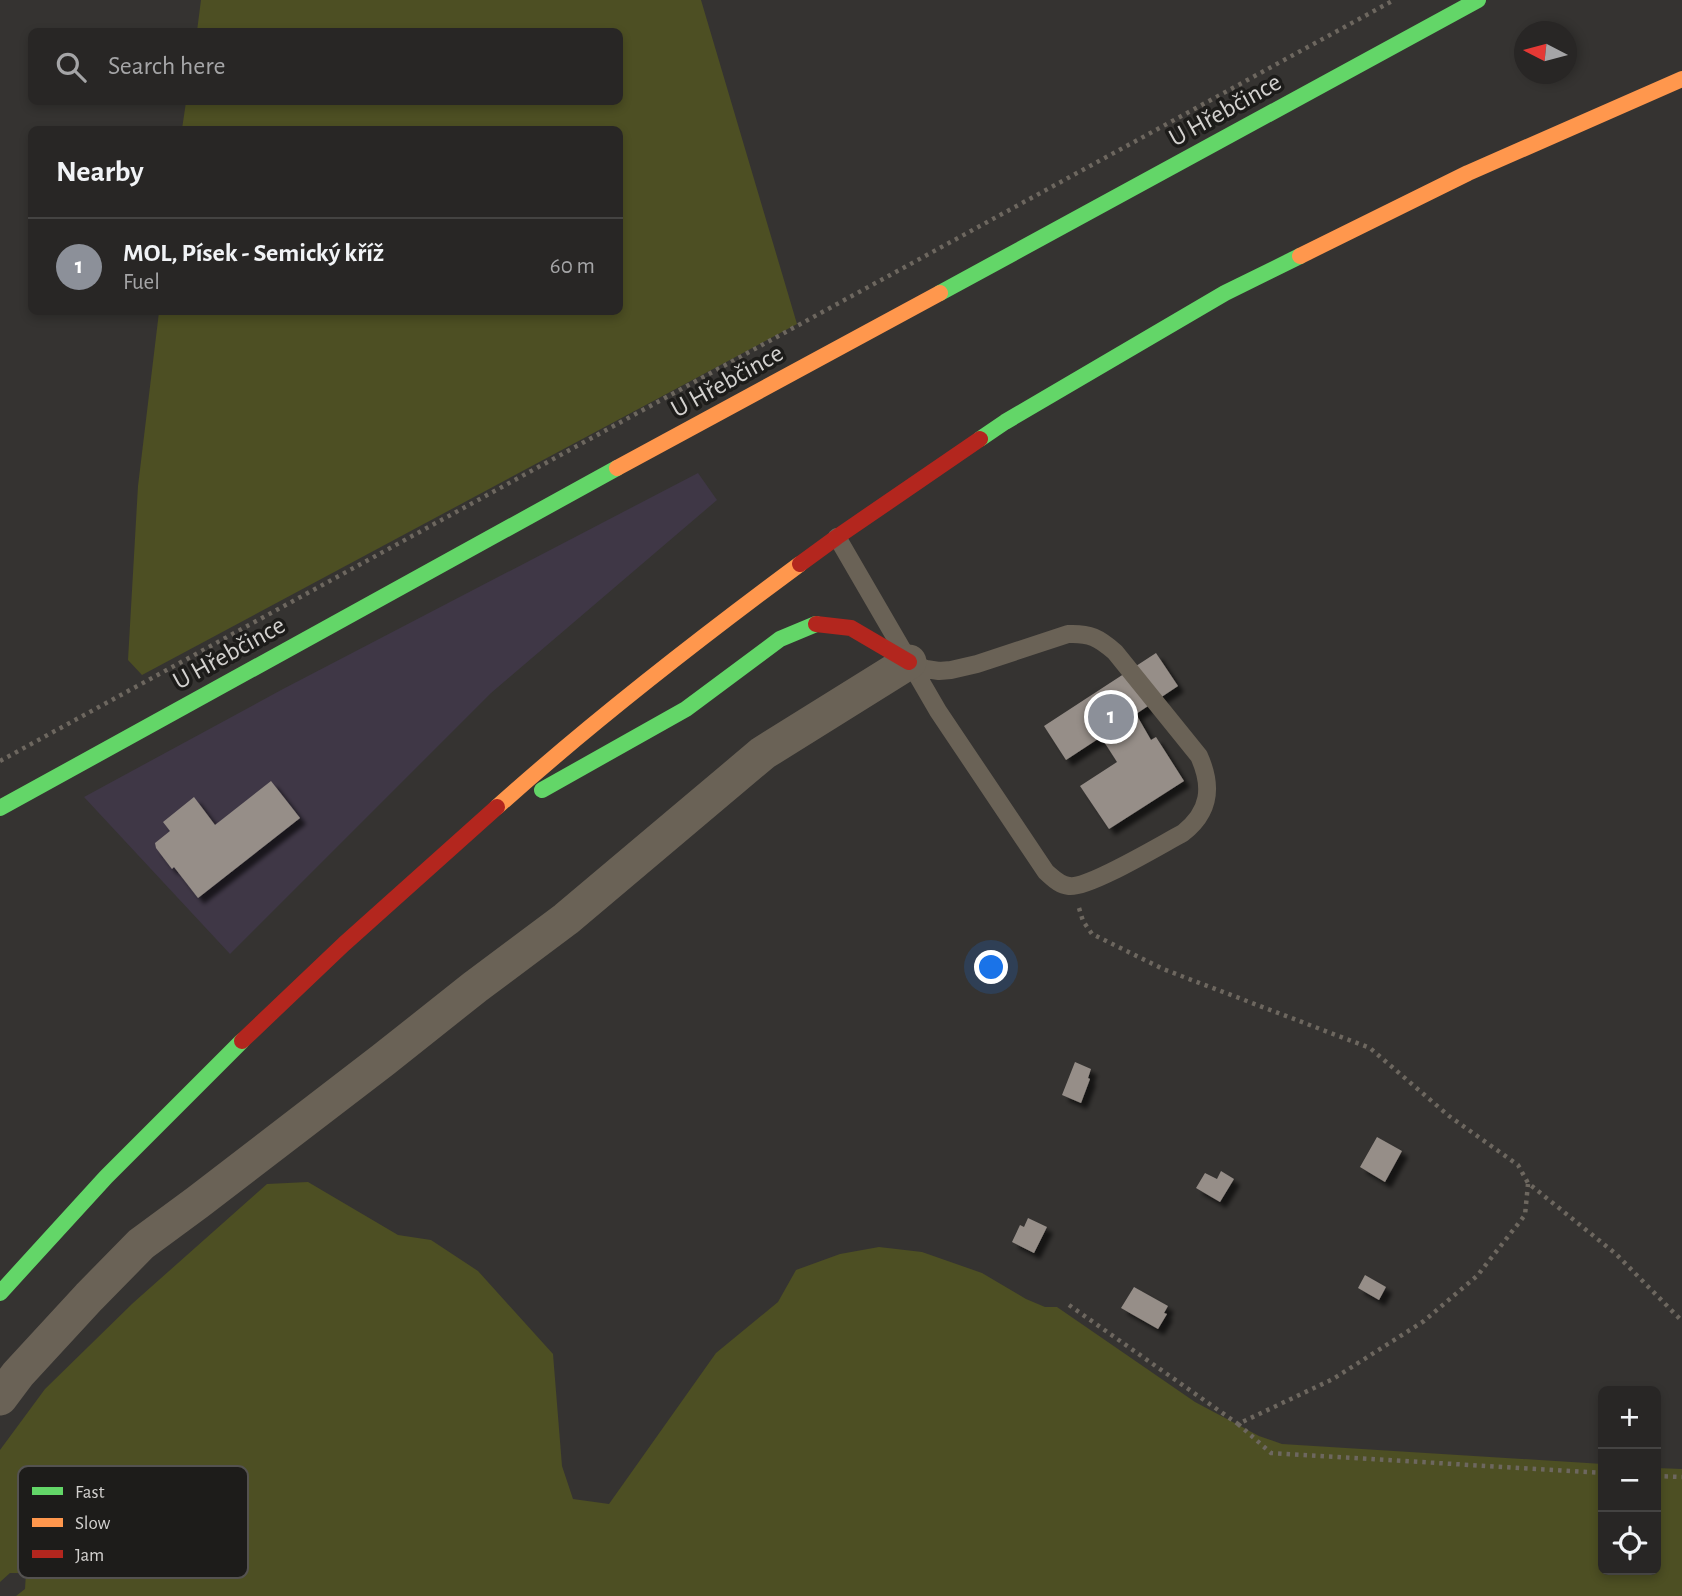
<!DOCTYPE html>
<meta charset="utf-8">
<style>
body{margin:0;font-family:"Alegreya Sans",sans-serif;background:#343232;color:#f1f3f6}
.controls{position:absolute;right:21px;bottom:21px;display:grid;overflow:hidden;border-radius:10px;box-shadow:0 4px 10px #0003}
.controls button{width:63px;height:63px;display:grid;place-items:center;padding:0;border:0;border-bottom:2px solid #444342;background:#282625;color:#f1f3f6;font:35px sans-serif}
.compass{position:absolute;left:1514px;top:21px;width:63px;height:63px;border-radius:50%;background:#282625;box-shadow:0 4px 10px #0003;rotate:276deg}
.you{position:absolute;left:992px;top:968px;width:24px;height:24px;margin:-18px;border:5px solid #fff;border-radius:50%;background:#1a73e8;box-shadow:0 0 0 10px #1a73e833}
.badge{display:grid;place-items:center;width:46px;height:46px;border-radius:50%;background:#8c9099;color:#fff;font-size:23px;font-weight:700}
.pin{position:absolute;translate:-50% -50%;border:4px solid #fff;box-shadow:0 2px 7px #0006}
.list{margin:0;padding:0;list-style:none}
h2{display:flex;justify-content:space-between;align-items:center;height:91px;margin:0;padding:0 28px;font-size:30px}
h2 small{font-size:23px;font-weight:400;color:#a5a5a7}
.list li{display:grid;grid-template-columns:46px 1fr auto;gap:21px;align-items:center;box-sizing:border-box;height:98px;padding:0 28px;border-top:2px solid #444342}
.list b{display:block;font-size:26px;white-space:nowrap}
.list p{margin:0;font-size:23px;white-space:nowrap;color:#a5a5a7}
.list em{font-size:23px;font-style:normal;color:#a5a5a7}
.icon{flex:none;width:38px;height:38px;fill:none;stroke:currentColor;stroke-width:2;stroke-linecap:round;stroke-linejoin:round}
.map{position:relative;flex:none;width:1682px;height:1596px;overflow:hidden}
.search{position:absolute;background:#282625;box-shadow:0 4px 10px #0003;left:28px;top:28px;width:595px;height:77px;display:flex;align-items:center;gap:18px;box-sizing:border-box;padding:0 24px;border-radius:10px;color:#a5a5a7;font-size:26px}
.panel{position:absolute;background:#282625;box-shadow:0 4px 10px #0003;left:28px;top:126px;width:595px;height:189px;border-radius:10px}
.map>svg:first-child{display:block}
</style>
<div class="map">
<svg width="1682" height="1596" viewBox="0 0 1682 1596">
<defs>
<filter id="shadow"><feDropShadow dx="6" dy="6" stdDeviation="2" flood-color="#0009"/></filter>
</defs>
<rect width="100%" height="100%" fill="#353331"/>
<path fill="#3f3746" d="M698 473 717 500 491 693 230 954 84 797 283 689Z"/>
<path fill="#4d4f23" d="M201 0H701L797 324 142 675 128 660 138 486 159 312H620V130L182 129 186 102H620V32L197 31Z
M308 1182 398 1235 431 1240 478 1271 553 1354 562 1466 573 1499 609 1504 716 1353 778 1302 796 1270 840 1254 879 1247 922 1252 982 1273 1026 1299 1045 1307H1057L1195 1402 1259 1436 1282 1444 1603 1464V1570H1656V1468L1682 1469V1596H16L25 1589 26 1573H10L0 1582V1450L45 1389 133 1303 267 1184Z"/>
<path fill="#968e88" filter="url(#shadow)" d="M1156 653 1178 686 1136 714 1151 740 1156 737 1184 781 1109 829 1080 786 1117 762 1101 737 1066 760 1044 726Z
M271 781 300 818 198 898 174 867 172 869 156 848 155 843 170 831 163 822 194 797 215 825Z
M1075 1062 1091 1069 1088 1078 1090 1079 1081 1103 1062 1095Z
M1377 1137 1402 1151 1385 1182 1360 1167Z
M1221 1171 1234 1179 1220 1202 1196 1188 1205 1173 1217 1179Z
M1028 1218 1047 1227 1034 1253 1012 1242 1020 1225 1024 1227Z
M1365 1275 1386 1287 1379 1300 1358 1288Z
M1134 1287 1168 1306 1164 1313 1167 1314 1158 1329 1121 1308Z"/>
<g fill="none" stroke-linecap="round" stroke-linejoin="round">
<path stroke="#6d675f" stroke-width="4.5" stroke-dasharray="3.5 5" stroke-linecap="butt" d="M0 761 1394 0
M1079 908 1083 921 1092 934 1163 969 1370 1048 1449 1116 1518 1165 1528 1183 1616 1254 1682 1321
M1069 1305 1238 1424 1333 1379 1424 1321 1477 1276 1525 1215 1528 1184
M1238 1424 1271 1453 1603 1473
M1656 1476 1682 1477"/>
<path stroke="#6a6256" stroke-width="18" d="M837 537 938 711 1046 872C1053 878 1059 885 1069 886 1088 889 1162 844 1183 833 1210 812 1213 787 1199 756L1115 652C1099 638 1090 633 1068 634L977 664 951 670 939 671 926 669 909 662"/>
<path stroke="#6a6256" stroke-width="35" d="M0 1398 18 1374 89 1297 141 1244 198 1202 383 1060 475 987 566 919 763 753 909 662"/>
<path stroke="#63d668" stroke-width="16" d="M940 293 1478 0
M980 439 1005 422 1225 293 1300 256
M542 790 686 709 780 639 816 624
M0 808 617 468
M0 1293 106 1177 242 1041"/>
<path stroke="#ff974d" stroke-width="16" d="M1300 256 1468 173 1682 79
M617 468 940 293
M497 807C594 720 696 641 800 564"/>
<path stroke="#b3261e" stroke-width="16" d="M800 564 837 537 980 439
M816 624 851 628 909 662
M242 1041 344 944 497 807"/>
</g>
<g text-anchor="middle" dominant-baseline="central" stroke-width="7" stroke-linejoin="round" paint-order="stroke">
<g font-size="26" fill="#d3d1cf" stroke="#1d1c1a">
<text transform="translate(1225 110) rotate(-29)">U Hřebčince</text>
<text transform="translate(727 381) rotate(-29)">U Hřebčince</text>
<text transform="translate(229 653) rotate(-29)">U Hřebčince</text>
</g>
</g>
<rect x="18" y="1466" width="230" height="112" rx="10" fill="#1d1c1a" stroke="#545250" stroke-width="2"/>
<rect x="32" y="1487" width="31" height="8" fill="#63d668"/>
<rect x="32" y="1518" width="31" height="9" fill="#ff974d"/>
<rect x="32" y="1550" width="31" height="8" fill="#b3261e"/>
<g font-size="19" fill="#d3d1cf">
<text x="75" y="1498">Fast</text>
<text x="75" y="1529">Slow</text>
<text x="75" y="1561">Jam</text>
</g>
</svg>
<div class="controls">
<button>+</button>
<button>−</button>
<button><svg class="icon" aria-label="locate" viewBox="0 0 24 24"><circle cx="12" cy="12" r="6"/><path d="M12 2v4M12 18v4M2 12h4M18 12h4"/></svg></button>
</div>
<svg class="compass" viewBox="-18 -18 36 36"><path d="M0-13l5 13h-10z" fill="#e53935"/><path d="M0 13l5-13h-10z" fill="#a5a5a7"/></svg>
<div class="you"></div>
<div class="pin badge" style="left:1111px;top:717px">1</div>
<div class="search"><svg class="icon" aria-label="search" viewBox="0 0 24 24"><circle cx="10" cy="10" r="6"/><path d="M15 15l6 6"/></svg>Search here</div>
<section class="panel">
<h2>Nearby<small></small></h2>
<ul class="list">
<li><span class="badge">1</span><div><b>MOL, Písek - Semický kříž</b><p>Fuel</p></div><em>60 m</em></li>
</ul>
</section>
</div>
